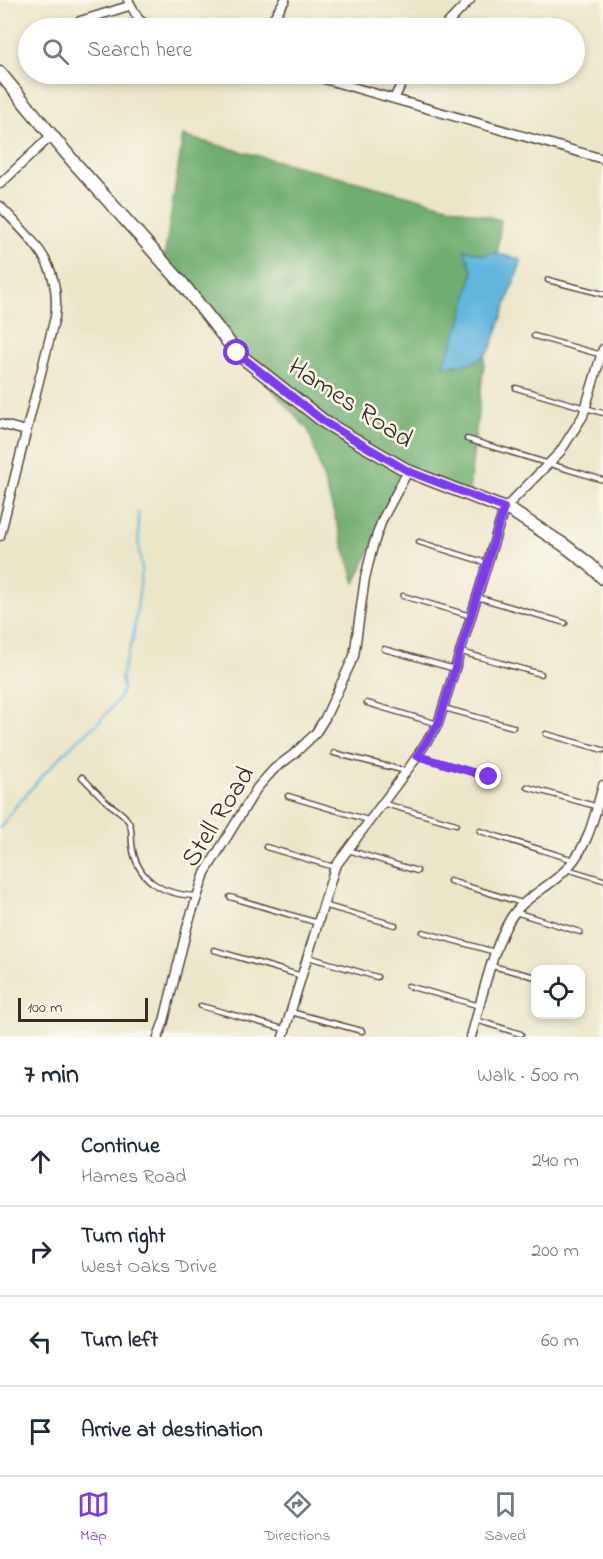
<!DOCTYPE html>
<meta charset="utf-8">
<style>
body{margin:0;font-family:"Indie Flower",sans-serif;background:#f2f2f3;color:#1f2937}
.controls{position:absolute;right:18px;bottom:18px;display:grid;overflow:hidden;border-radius:12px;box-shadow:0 3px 9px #0003}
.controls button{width:54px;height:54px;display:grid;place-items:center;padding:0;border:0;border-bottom:2px solid #e0e1e3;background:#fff;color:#1f2937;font:30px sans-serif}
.scale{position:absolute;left:18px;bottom:15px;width:130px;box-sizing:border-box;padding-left:6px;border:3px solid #3b2a1e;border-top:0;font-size:16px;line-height:21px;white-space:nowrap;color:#3b2a1e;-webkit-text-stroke:4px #fbf7ec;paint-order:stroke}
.stop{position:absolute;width:18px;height:18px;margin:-14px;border:4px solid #7c3aed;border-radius:50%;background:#fff}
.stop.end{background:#7c3aed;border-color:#fff;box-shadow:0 2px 6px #0008}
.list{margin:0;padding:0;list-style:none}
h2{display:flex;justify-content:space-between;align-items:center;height:78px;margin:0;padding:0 24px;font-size:26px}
h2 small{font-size:20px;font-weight:400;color:#747a83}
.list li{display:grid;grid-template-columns:39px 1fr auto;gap:18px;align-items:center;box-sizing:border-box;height:90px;padding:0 24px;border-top:2px solid #e0e1e3}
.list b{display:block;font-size:22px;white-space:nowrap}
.list p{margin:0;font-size:20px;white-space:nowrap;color:#747a83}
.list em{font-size:20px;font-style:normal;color:#747a83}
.icon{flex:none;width:33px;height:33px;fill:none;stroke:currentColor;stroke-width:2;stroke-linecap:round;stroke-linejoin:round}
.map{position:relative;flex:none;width:603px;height:1037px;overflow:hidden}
.search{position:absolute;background:#fff;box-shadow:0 3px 9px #0003;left:18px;right:18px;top:18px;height:66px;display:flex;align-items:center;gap:15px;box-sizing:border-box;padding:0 21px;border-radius:33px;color:#747a83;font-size:22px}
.sheet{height:438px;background:#fff}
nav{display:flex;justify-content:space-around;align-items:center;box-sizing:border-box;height:84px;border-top:2px solid #e0e1e3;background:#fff;font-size:16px;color:#747a83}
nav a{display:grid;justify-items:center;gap:3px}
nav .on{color:#7c3aed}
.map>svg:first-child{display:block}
</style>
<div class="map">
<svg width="603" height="1037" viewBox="0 0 603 1037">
<rect width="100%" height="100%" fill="#fbf7ec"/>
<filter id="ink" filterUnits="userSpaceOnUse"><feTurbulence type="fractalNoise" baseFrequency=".0167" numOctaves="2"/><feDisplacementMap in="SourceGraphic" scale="12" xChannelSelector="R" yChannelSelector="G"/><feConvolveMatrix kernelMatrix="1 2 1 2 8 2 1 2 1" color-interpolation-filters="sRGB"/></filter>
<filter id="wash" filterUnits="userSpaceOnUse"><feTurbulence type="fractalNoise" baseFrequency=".008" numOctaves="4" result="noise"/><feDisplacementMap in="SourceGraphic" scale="24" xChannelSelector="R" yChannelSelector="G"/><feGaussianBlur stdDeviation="1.35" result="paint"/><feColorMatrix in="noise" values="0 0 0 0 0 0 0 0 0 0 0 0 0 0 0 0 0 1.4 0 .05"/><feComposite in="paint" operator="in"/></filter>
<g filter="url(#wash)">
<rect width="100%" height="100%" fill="#ece6c9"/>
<path fill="#6fad6f" stroke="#556c46" stroke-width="1.5" d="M183 136 501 220 468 498 406 472 355 583 309 431 163 266Z"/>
<path fill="#62b6de" stroke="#4e707e" stroke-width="1.5" d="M464 249 484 255 492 253 520 259 521 262 491 348C478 366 463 364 443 367L461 321 473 272Z"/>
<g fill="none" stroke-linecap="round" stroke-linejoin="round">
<path stroke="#62b6de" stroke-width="2" d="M0 828 15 807 44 774 72 745 97 724 118 700 123 689 121 676 133 639 142 570 139 549 138 512"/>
</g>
</g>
<g filter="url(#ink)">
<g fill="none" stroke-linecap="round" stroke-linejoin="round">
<g stroke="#564638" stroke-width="7">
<path id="lane" d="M548 280 603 294
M534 336 602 355
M516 388 603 413
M467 439 603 480
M419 542 487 563
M403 596 471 616
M477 597 565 623
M384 649 455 669
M461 652 541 674
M367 703 438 724
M444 708 513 727
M546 734 603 750
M334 753 406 771
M418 756 489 777
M82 777C91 786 99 795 108 803 114 808 122 812 126 818 133 826 131 835 132 844 136 881 164 895 197 896
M527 787 595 806
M288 796 368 820
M385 804 456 824
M480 831 574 860
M266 847 334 867
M348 850 417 871
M567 869 603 880
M450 881 522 903
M230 897 318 923
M323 905 395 925
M515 912 580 932
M423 932 495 952
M214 950 302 976
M308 957 377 977
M492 966 536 977
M408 986 480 1006
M201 1006 284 1029
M291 1012 362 1031
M476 1020 521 1034"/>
</g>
<g stroke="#564638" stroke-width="11">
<path id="street" d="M128 0 139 20 152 28
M80 21 129 6
M267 28 285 0
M443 28 470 0
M307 74 603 159
M394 99 406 74
M0 184 51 136
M0 206C33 242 62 264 55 317L0 536
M0 424 26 431
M158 1037 164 1021 188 924 205 873 257 788 274 769 294 754 315 734 325 718 354 656 365 578 373 546 382 520 408 471
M283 1037 335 867 414 761 438 724 504 509 560 452 583 416 603 349
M471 1037C481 1002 494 939 515 912 526 898 544 889 558 877 588 852 593 821 603 785"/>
</g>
<g stroke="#564638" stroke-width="15">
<path id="secondary" d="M0 73 72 160 181 282 237 353 326 423 408 471 513 512 564 545 590 565 603 578"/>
</g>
<use href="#lane" stroke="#fff" stroke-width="4"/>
<use href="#street" stroke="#fff" stroke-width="8"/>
<use href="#secondary" stroke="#fff" stroke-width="12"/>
</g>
</g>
<g fill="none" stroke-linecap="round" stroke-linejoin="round" filter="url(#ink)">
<path stroke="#7c3aed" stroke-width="8" d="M237 353 326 423 408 471 504 508 438 724 417 756 489 777"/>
</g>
<g text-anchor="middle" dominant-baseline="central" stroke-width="5" stroke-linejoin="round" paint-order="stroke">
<g font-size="27" fill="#3b2a1e" stroke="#fbf7ec">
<text transform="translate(350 404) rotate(33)">Hames Road</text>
<text transform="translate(219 817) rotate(-58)">Stell Road</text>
</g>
</g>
</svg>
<div class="controls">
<button><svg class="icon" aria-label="locate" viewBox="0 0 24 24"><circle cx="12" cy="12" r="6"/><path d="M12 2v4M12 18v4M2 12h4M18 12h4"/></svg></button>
</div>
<div class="scale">100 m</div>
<div class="stop" style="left:237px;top:353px"></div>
<div class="stop end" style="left:489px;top:777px"></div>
<div class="search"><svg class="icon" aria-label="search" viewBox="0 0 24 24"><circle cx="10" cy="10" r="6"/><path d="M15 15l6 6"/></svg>Search here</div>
</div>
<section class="sheet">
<h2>7 min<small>Walk · 500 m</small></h2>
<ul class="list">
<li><svg class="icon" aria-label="ahead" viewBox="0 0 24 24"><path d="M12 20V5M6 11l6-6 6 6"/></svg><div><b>Continue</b><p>Hames Road</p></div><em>240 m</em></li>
<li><svg class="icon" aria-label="right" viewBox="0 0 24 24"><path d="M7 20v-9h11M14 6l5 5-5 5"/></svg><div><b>Turn right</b><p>West Oaks Drive</p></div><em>200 m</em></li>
<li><svg class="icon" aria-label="left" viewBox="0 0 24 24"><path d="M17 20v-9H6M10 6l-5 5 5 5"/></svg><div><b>Turn left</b></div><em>60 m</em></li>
<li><svg class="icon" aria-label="arrive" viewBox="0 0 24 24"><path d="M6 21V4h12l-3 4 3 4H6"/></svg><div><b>Arrive at destination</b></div></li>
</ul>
</section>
<nav>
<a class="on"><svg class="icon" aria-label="map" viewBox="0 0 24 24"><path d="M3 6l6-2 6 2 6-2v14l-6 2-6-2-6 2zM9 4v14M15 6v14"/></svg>Map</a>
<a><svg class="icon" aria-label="directions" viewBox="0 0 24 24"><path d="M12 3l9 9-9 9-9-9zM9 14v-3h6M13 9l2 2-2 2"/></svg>Directions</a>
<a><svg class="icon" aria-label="saved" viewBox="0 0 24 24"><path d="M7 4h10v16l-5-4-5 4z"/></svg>Saved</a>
</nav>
